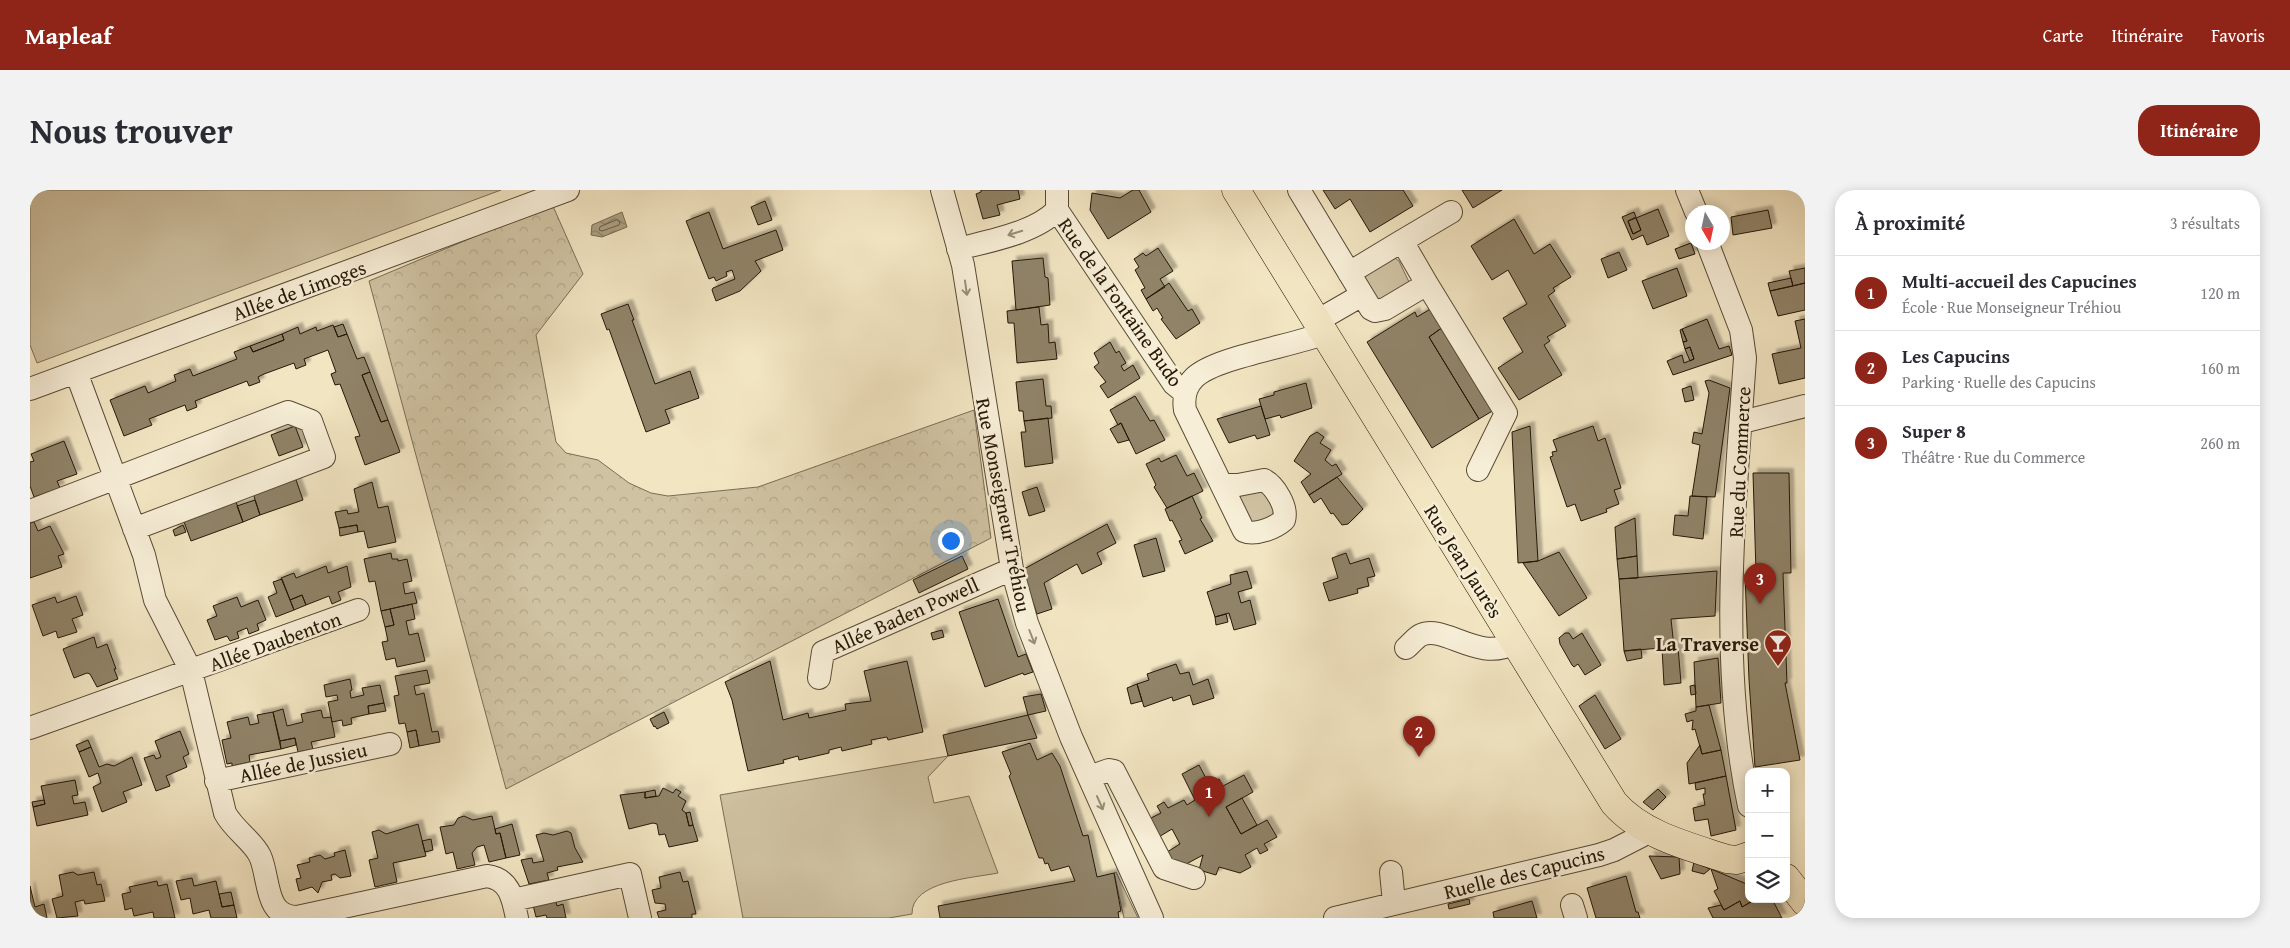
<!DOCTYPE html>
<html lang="fr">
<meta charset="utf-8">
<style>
body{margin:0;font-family:"Gentium Book Plus",serif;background:#f2f2f3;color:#2b2b33}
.controls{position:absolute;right:15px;bottom:15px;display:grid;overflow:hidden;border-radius:10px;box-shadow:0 2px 12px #0003}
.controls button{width:45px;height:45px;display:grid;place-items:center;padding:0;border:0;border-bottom:1px solid #e1e1e2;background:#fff;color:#2b2b33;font:25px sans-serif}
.compass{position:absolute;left:1655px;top:15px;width:45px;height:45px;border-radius:50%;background:#fff;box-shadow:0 2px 12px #0003;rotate:171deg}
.you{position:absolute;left:920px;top:350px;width:18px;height:18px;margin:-12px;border:4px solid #fff;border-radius:50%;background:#1a73e8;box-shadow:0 0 0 8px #1a73e833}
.badge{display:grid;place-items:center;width:32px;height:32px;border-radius:50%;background:#8f2418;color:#fff;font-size:16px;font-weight:700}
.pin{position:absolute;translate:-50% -41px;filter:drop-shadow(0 1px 2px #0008)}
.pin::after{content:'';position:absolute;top:26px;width:18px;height:15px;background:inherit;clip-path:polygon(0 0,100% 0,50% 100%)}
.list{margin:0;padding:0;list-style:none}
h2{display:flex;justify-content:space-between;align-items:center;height:65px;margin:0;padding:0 20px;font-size:21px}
h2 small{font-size:16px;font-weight:400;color:#7c7c81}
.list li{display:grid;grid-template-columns:32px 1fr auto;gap:15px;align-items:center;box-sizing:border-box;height:75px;padding:0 20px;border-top:1px solid #e1e1e2}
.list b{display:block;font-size:19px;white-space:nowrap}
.list p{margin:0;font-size:16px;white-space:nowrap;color:#7c7c81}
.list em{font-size:16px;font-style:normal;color:#7c7c81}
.icon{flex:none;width:28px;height:28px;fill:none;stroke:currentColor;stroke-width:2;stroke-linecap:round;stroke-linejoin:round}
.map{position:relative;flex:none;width:1775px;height:728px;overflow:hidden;border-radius:20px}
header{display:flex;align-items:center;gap:30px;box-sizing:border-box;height:70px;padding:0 25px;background:#8f2418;color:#fff}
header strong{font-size:24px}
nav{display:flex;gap:28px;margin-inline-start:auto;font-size:18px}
.intro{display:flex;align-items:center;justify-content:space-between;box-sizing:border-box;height:120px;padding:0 30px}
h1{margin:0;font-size:35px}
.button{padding:12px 22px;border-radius:20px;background:#8f2418;color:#fff;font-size:18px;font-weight:700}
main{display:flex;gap:30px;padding:0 30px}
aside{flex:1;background:#fff;border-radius:20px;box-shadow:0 2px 12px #0003}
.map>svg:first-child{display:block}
</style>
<header>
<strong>Mapleaf</strong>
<nav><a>Carte</a><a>Itinéraire</a><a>Favoris</a></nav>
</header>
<div class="intro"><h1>Nous trouver</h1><a class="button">Itinéraire</a></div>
<main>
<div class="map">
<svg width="1775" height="728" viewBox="0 0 1775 728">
<defs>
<pattern id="forest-crowns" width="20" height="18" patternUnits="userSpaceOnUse" patternTransform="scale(1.25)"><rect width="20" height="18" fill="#cfc2a2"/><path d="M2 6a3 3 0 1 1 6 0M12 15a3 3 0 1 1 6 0" fill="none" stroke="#b2a68a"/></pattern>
<pattern id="water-waves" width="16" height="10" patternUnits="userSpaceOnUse" patternTransform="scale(1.25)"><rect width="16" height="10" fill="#ac9f82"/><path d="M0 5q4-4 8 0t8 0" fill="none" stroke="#8c8168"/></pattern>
<filter id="shadow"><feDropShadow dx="4.5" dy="-4.5" stdDeviation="1" flood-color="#0004"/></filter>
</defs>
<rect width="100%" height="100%" fill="#f2e5c2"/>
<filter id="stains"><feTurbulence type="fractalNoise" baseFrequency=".004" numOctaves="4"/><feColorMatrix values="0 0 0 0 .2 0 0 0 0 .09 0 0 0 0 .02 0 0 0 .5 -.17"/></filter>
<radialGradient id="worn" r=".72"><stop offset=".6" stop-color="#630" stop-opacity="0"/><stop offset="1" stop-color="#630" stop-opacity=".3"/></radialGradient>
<path fill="#cfc2a2" stroke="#7a6d54" d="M0 0H471L7 173 0 155Z
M1362 66 1369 71 1379 92 1350 114 1332 89 1335 80Z
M1232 300 1244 320 1241 329 1220 334 1207 308 1210 304Z
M918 566 898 587 904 613 939 606 968 683C943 688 881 691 882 724L859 728H713L690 605Z
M1086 682 1108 728H1094L1084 683Z"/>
<path fill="url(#forest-crowns)" stroke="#7a6d54" d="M522 14 553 84 506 145 526 252 536 263 568 270 599 293 621 303 638 306 728 297 944 220 961 348 476 599 339 91Z"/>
<path fill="url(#water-waves)" stroke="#766950" d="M592 22 597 37 572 47 561 45 562 35Z"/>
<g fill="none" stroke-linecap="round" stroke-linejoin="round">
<path stroke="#685c44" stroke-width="1" d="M587 30 590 32 589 35 572 41 569 40 570 37Z"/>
</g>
<path fill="#908368" stroke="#251806" filter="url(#shadow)" d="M951 0H988L990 9 967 15 970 25 953 29 946 4 951 2Z
M1103 0H1109L1121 22 1078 49 1060 20 1062 3 1090 8Z
M1293 0H1373L1383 16 1340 42 1320 9 1305 19Z
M1432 0H1472L1443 18Z
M735 11 742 30 728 35 721 17Z
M1628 19 1639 46 1617 55 1613 45 1602 50 1592 27 1604 22 1606 27 1598 31 1603 44 1611 40 1606 28Z
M1738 20 1742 38 1703 45 1701 27Z
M679 22 693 59 746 40 753 60 725 71 731 81 710 101 686 111 682 100 683 98 705 89 702 80 696 82 697 86 686 91 684 87 679 89 656 31Z
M1606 28 1611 40 1603 44 1598 31Z
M1484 29 1504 64 1520 54 1541 87 1523 98 1525 101 1518 106 1536 136 1517 147 1520 151 1514 155 1532 185 1489 210 1468 178 1493 162 1473 128 1497 114 1478 80 1462 90 1441 56Z
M1661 53 1665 64 1649 69 1645 59Z
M1128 58 1143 81 1130 89 1135 97 1116 109 1111 100 1115 98 1105 80 1109 77 1104 69 1113 63 1116 66Z
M1589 62 1597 80 1578 88 1571 69Z
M1013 68 1015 87 1018 88 1020 115 986 120 982 71Z
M1647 78 1657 106 1623 119 1612 91Z
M1775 78V93L1763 96 1759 81Z
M1761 88 1763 96 1740 101 1738 93Z
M1139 93 1158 121 1162 119 1170 133 1146 149 1131 129 1133 128 1127 118 1123 121 1116 109Z
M1775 93V120L1748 126 1740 101Z
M598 114 604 130H602L625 194 660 181 669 208 635 220 640 233 616 242 579 139 577 140 571 124Z
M1009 117 1011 135 1018 134 1019 153 1025 152 1027 169 987 173 984 133H978L977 121Z
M1402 118 1413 137 1399 147 1449 229 1402 258 1337 152 1385 122 1387 127Z
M1677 129 1689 159 1699 156 1702 165 1643 185 1637 171 1652 165 1654 173 1664 169 1660 157 1655 159 1653 152 1657 151 1652 139Z
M1775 129V188L1749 194 1742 164 1771 158 1765 131Z
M313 134 317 144 308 147 304 137Z
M303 135 308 147 317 144 327 169 334 167 340 182 332 185 351 232 358 230 370 262 335 275 325 247 330 246 310 194 305 195 301 184 306 182 298 160 274 169 276 175 266 179 264 173 234 184 228 187 230 192 219 196 217 191 165 211 167 217 157 221 155 215 119 229 122 235 94 246 80 210 115 196 118 203 146 191 144 185 160 179 163 186 207 169 204 162 220 156 223 162 254 150 252 144 268 137 270 144 286 137 287 141Z
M1413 137 1464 220 1449 229 1399 147Z
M1652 139 1657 151 1653 152 1650 140Z
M252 144 254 150 223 162 220 156Z
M1080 152 1086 163 1089 161 1096 173 1091 176 1094 181 1103 175 1110 188 1078 208 1070 196 1076 192 1064 177 1069 173 1064 163Z
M1660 157 1664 169 1660 171 1655 159Z
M340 182 358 230 351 232 332 185Z
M1013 189 1016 216H1021L1022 228 994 231 993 221H989L986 192Z
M1679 190 1700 198 1685 307 1662 306 1670 255 1662 253 1664 242 1672 244 1679 203 1675 191Z
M1276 193 1282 218 1251 228 1250 225 1235 229 1229 209 1244 205V202Z
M1661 196 1664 210 1655 212 1652 199Z
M1105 206 1120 231 1124 230 1135 250 1106 264 1091 233 1088 235 1080 220Z
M1231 216 1240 245 1227 249 1225 245 1199 253 1187 229Z
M1018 228 1023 273 995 277 991 242H996L994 231Z
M1091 233 1099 250 1088 253 1080 239Z
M265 236 273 257 249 266 241 245Z
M1500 236 1508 371 1488 373 1482 242Z
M1563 236 1568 251 1575 248 1591 298 1584 300 1589 314 1576 319 1577 322 1551 331 1545 314 1537 317 1520 267 1523 266 1522 262 1527 261 1523 250Z
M1287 242 1294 247 1290 253 1301 260 1295 270 1302 276 1306 274 1312 284 1279 305 1271 292 1281 284 1264 271 1280 246Z
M34 251 47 284 27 291 30 298 4 307 0 296V272L4 271 1 264Z
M1146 265 1157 286 1164 283 1173 301 1137 318 1124 297 1126 295 1116 274 1129 268 1131 272Z
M1723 283H1759L1761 383H1753L1757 493H1755L1770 570 1725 577 1719 490 1715 384 1726 383Z
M265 287 273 310 230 325 223 303Z
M1307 287 1333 319 1318 334 1312 335 1303 323 1301 324 1291 308 1284 313 1279 305Z
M342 292 348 318 358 316 366 352 338 358 334 341 328 342 327 335 309 338 305 322 317 320 318 324 329 322 324 299Z
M1007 297 1015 321 999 326 992 302Z
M1162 306 1172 328 1170 329 1183 351 1155 364 1149 351 1152 350 1142 330 1140 331 1135 319Z
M1660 306 1677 307 1673 349 1643 345 1645 325 1658 326Z
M205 309 213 332 161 351 153 329Z
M225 310 230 325 213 332 207 316Z
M1605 328 1607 366 1587 369 1585 337Z
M4 332 8 341 20 336 34 364 28 366 32 377 0 388V333Z
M1077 334 1086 353 1067 363 1072 374 1052 384 1047 374 1014 393 1022 419 1007 424 992 380Z
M153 335 156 342 145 346 143 340Z
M327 335 328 342 310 346 309 338Z
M1126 348 1135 381 1113 387 1104 355Z
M1529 362 1557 408 1529 426 1493 373 1508 371Z
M361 363 362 369H368V371L377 369 382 391 373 393 375 404 384 402 387 413 351 421 345 391 339 392 334 369Z
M1316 363 1320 374 1339 368 1345 386 1337 388 1339 396 1327 399 1328 403 1299 411 1293 393 1308 388 1302 368Z
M932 366 938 379 889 403 883 390Z
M1607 366 1608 388 1589 389 1587 369Z
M296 376 298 383 317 376 321 397 308 402 311 410 302 414 299 406 276 415 272 405 260 410 251 388 264 383 266 388Z
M1217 381 1222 398 1208 402 1211 413 1220 410 1226 434 1204 440 1199 423 1185 427 1177 402 1201 394 1200 385Z
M1687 381 1685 426 1641 429 1644 457 1594 461 1589 389Z
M252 389 264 420 246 427 238 407 247 403 243 392Z
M272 405 276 415 264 420 260 410Z
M46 406 53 425 42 429 47 442 28 448 26 441 13 446 2 415 25 407 27 413Z
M207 407 211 417 228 410 236 430 227 434 229 440 219 444 217 438 207 442 209 448 200 451 197 446 185 450 177 430 187 426 183 416Z
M968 409 988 467 996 464 1003 482 994 485 993 483 955 497 929 422Z
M382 414 385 429 376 431 379 445 388 443 395 471 367 477 365 468 356 470 352 452 358 451 355 437 364 435 360 419Z
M360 419 364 435 355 437 351 421Z
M1196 424 1198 432 1186 435 1185 427Z
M912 440 914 447 903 450 901 443Z
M1535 443H1539L1543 449 1552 443 1571 475 1555 485 1548 474 1544 477 1542 475 1530 454 1529 448Z
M64 447 67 458 77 454 86 479H84L88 489 67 497 60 484 57 483 44 488 33 459Z
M1648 457 1651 493 1634 495 1632 458Z
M1611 459 1612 468 1597 471 1594 461Z
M1688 468 1691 513 1666 517 1664 472Z
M740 471 753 530 778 523 779 528 816 520 815 514 841 511 834 481 877 471 893 542 858 550 857 547 841 550 842 554 812 561 811 557 799 560V563L769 570 768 566 753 570 754 573 718 581 702 510 695 492Z
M1146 474 1150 484 1159 482 1163 495 1178 489 1184 508 1163 515 1160 505 1143 511 1142 507 1114 517 1107 494 1119 490 1117 484Z
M397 480 400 493 384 496 386 505 394 503 402 542 408 541 410 552 389 556 386 540 377 542 375 533 369 534 364 506 369 505 365 486Z
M320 489 322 500 320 501 321 508 334 505 332 498 350 495 354 513 338 516 339 524 321 528 322 534 313 536 312 530 302 532 298 512 308 510 307 505 296 507 294 495Z
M1107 494 1112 511 1101 514 1097 498Z
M1665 495 1666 504 1661 505 1660 496Z
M1011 504 1016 521 998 525 993 507Z
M1565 505 1591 549 1575 559 1549 516Z
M354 513 356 521 339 524 338 516Z
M1679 515 1691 560 1672 564 1665 539 1662 540 1663 530 1657 532 1655 524 1666 521V517Z
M253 519 257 536 273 532 271 524 291 520 293 528 301 527 305 547 281 552 283 559 268 562 265 548 250 551 243 522Z
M243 522 251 559 219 565 220 572 202 576V573L197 574 192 550 201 548 197 532 218 527 220 535 229 533 227 525Z
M634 522 639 533 627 539 625 536 624 537 620 529Z
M998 525 1007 548 918 566 913 545Z
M386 540 389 556 380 558 377 542Z
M150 541 159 564 153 567 157 577 136 586 140 596 126 601 114 568 124 565 126 569 131 567 125 551Z
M265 548 266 555 251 559 250 551Z
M58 550 61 557 49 562 46 555Z
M1000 553 1007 570 1022 563 1030 576 1053 646 1058 645 1067 687 1084 683 1091 721 1088 722 1089 728H910L908 716 1045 691 1039 676 1021 681 1018 673 1015 674 1013 668H1009L979 586 981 584 972 562Z
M1670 555 1672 564 1691 560 1696 586 1659 594 1657 573Z
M61 557 69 577 77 574 84 576 102 567 112 595 93 602 97 612 72 622 63 597 71 593 68 583 59 587 49 562Z
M1169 575 1179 594 1189 589 1193 596 1214 585 1223 602 1196 617 1211 644 1237 630 1247 647 1234 654 1238 660 1230 664 1227 658 1215 665 1221 677 1210 683 1189 677 1186 685 1169 680 1173 665 1147 679 1137 662 1150 654 1142 639 1127 648 1117 630 1131 623 1127 616 1134 612 1138 618 1154 610 1157 615 1165 610 1152 584Z
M1696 586 1706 640 1681 646 1678 629 1665 631 1663 618 1675 615 1673 604H1675V598L1666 600 1665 593Z
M45 590 48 605 42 606 44 614 55 612 58 625 7 636 3 617 15 614 11 596Z
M633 598 643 603 646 599 651 602 648 606 656 611 652 620 656 623 659 636 663 635 668 651 639 657 635 644 629 645 627 634 623 633 599 639 590 605 615 602V608L629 606Z
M1628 599 1636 607 1623 620 1613 612Z
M625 600 626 606 615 608V602Z
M1212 608 1227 635 1211 644 1196 617Z
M14 610 15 614 3 617 2 612Z
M660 622 663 635 659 636 656 623Z
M434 626 443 630 462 626 466 644 470 643 476 668 459 672 454 655 447 657 442 663 445 675 427 679 423 662 416 664 410 637 424 635 428 628Z
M388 634 396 666 363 673 367 692 345 697 339 670 348 668 342 642 349 640 356 644Z
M482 634 490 665 476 668 470 643 466 644 465 639Z
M537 641 541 643 545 658 553 672 527 677 528 680 517 683 519 690 499 694 491 670 502 668 503 673 514 671 506 645 514 643 523 645Z
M401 649 403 660 395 662 392 651Z
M315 660 321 686 310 688 305 684 301 685 302 690 292 692 288 703 282 697 269 701 266 689 271 688 267 675 280 672 279 668 290 665 295 669 305 666 304 663Z
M1619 666 1649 667 1650 684 1631 689Z
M1664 672 1680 679 1674 684 1662 681Z
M1681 679 1719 695V709H1726L1712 717 1710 711 1694 720 1684 701 1688 699Z
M43 682 48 685 64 682 67 695 71 694 75 711 55 714 54 710 45 712 48 726 27 728 22 709 33 706 29 685Z
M650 682 653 692 658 691 666 724H662V728H629L627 722 636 720 635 714 625 713 622 700 631 698 629 687Z
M1596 686 1606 722H1608L1610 728H1566L1557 698Z
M162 688 164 696 186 691 192 717 204 715 207 728H181L179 720 163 724 160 708 151 710 146 691Z
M127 691 128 696 137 694 145 728H124L123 722 104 726 102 718 95 720 92 704 101 702 99 697Z
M0 696 5 717 14 714 17 728H0Z
M201 702 204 715 192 717 189 704Z
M525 709 527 716 533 714 536 728H517L516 725 506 727 503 715Z
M1439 709 1440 714 1419 719 1418 714Z
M1726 709H1742L1752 728H1683L1678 718 1691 715 1694 720 1710 711 1712 717Z
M1502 711 1507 728H1464L1463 722Z"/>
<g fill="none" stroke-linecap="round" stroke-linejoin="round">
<g stroke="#584b35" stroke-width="24">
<path id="minor" d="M912 0 933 75 982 379 997 433 1041 547 1122 728
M1027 0V20L1144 194 1155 203
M1269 0 1341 119 1345 121 1355 119 1397 94 1372 51 1319 83
M1657 0 1666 22
M1372 51 1421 22
M1677 52 1711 140 1715 168C1705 316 1688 470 1719 616
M928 59C959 51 1005 43 1027 20
M1397 94 1476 223 1448 280
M1287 131 1332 105
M46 182 114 365 125 410 161 481 195 623C204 640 223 651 230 666 240 688 234 727 267 727L457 686C480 689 483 709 487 728
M0 199 538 0
M1712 232 1775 216
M1192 295H1208L1234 290C1245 296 1258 317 1254 330 1245 338 1225 346 1214 341L1155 220C1153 208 1156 196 1164 188 1185 167 1264 156 1295 143
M0 321 258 222 281 231 294 267 104 339
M1376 458C1381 454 1386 447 1391 445 1414 434 1449 473 1484 453
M789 488 793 462 982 379
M0 538 328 420
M1059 587 1079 580 1084 581 1134 678 1164 688
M186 591 360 554
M1361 682 1364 713
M483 710 600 684 610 728
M1542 715 1546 728
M1305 728 1569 665 1584 660 1621 641"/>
</g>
<g stroke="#251806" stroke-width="29">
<path id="major" d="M1206 0 1584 613C1612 645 1658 656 1697 669L1707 670 1719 666
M1756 688 1775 712"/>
</g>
<use href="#minor" stroke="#f7eed7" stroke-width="22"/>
<use href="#major" stroke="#f2e5c2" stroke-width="28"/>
</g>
<defs><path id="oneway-shaft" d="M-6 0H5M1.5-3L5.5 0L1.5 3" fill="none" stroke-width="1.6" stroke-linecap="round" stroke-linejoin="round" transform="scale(1.25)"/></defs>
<g stroke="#988e79">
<use href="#oneway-shaft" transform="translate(985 43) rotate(163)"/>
<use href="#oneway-shaft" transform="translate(936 98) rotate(82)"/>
<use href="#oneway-shaft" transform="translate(1002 447) rotate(69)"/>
<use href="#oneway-shaft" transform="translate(1070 613) rotate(66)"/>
</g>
<defs>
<g id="bar-pin" transform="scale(1.4375)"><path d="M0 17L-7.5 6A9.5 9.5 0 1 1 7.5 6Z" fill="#8f2418" stroke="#f7eed7"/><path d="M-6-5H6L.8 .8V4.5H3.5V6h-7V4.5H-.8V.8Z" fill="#fff"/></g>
</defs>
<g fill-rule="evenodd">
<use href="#bar-pin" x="1748" y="453"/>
</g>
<g text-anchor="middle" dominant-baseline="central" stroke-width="5" stroke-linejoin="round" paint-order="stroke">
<g font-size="20" fill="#251806" stroke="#f7eed7">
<text transform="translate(269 100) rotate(-20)">Allée de Limoges</text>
<text transform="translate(1091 112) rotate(55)">Rue de la Fontaine Budo</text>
<text transform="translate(1709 272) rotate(-87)">Rue du Commerce</text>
<text transform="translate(974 315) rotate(79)">Rue Monseigneur Tréhiou</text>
<text transform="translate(1434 371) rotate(58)">Rue Jean Jaurès</text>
<text transform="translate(875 425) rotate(-24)">Allée Baden Powell</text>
<text transform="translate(245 451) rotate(-20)">Allée Daubenton</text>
<text transform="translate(273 572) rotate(-12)">Allée de Jussieu</text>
<text transform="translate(1494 682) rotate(-14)">Ruelle des Capucins</text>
</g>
<g font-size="20" font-weight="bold" fill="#251806" stroke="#f7eed7" text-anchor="end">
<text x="1729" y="453">La Traverse</text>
</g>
</g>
<rect width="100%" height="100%" filter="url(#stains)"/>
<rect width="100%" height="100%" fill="url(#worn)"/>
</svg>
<div class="controls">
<button>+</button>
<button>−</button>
<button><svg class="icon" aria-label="layers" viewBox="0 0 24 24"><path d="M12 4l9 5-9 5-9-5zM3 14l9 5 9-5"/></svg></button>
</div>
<svg class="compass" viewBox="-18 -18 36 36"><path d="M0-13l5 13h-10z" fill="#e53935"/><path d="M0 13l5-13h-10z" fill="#7c7c81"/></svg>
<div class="you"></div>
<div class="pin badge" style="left:1179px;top:627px">1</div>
<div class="pin badge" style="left:1389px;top:567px">2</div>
<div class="pin badge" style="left:1730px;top:414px">3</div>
</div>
<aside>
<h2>À proximité<small>3 résultats</small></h2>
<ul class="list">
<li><span class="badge">1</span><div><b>Multi-accueil des Capucines</b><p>École · Rue Monseigneur Tréhiou</p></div><em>120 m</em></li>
<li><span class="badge">2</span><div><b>Les Capucins</b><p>Parking · Ruelle des Capucins</p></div><em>160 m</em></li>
<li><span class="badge">3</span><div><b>Super 8</b><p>Théâtre · Rue du Commerce</p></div><em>260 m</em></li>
</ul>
</aside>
</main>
